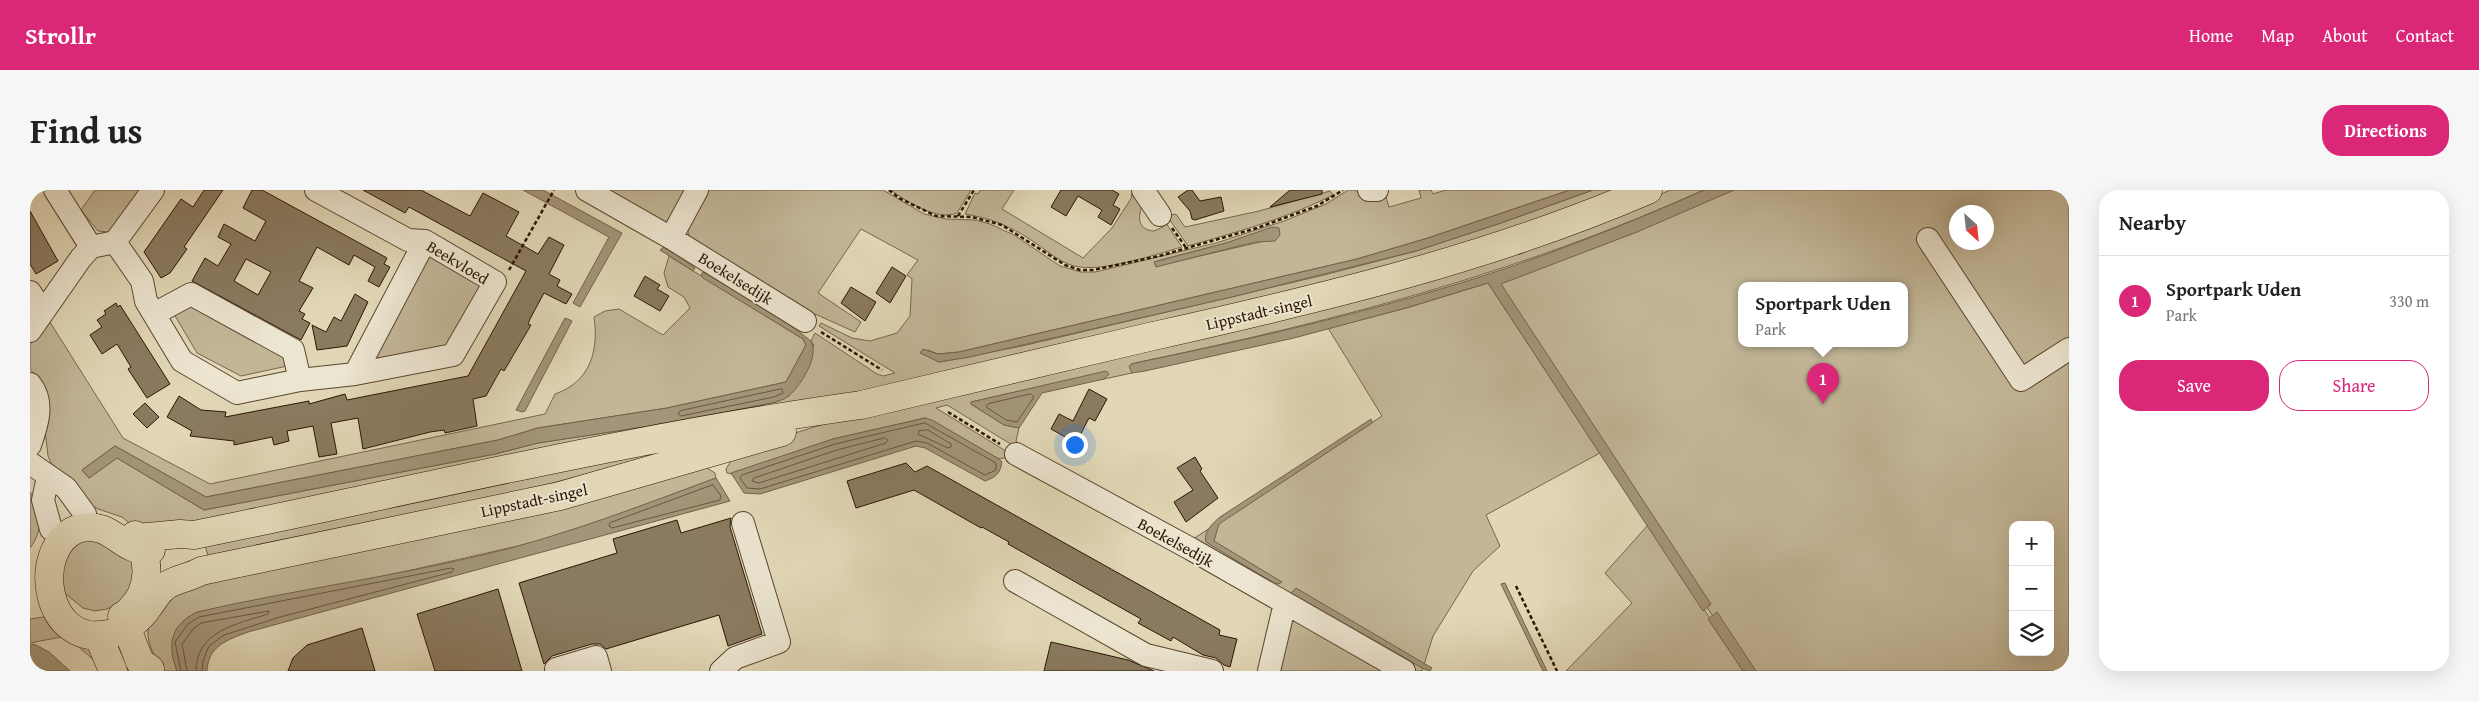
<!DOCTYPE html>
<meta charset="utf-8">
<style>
body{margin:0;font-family:"Gentium Book Plus",serif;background:#f6f6f6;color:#222}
.controls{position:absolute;right:15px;bottom:15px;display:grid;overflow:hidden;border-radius:10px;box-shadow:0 5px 20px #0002}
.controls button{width:45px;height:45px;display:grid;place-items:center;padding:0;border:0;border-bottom:1px solid #e0e0e0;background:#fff;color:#222;font:25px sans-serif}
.compass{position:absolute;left:1919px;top:15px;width:45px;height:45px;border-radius:50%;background:#fff;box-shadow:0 5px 20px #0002;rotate:153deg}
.you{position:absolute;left:1044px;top:254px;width:18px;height:18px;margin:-12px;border:4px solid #fff;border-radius:50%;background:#1a73e8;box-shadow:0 0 0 8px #1a73e833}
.badge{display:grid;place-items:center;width:32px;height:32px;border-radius:50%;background:#db2777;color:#fff;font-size:16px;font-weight:700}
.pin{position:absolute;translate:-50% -41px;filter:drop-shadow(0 1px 2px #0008)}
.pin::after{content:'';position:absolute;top:26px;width:18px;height:15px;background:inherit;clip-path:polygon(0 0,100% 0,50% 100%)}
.popup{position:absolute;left:1708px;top:92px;width:170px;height:65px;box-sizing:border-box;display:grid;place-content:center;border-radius:10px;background:#fff;filter:drop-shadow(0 1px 4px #0005);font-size:16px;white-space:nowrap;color:#767676}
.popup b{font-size:19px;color:#222}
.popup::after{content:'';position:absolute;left:50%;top:100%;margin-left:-10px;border:10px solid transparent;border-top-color:#fff}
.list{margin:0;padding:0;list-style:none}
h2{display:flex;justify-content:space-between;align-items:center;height:65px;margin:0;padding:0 20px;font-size:21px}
h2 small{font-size:16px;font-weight:400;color:#767676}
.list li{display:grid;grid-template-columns:32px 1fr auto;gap:15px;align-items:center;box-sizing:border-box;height:90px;padding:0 20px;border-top:1px solid #e0e0e0}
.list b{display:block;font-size:19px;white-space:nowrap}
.list p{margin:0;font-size:16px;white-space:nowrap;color:#767676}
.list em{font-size:16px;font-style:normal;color:#767676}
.actions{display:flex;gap:10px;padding:15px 20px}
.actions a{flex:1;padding:11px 0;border:1px solid #db2777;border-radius:20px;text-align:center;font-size:18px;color:#db2777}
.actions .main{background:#db2777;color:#fff}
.icon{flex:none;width:28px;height:28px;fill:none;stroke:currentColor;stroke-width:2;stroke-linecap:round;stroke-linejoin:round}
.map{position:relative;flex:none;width:2039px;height:481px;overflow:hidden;border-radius:20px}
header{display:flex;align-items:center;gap:30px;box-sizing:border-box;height:70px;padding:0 25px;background:#db2777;color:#fff}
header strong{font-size:24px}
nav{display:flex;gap:28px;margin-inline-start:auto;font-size:18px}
.intro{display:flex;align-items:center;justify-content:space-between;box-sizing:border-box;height:120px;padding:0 30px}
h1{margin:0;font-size:35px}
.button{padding:12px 22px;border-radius:20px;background:#db2777;color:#fff;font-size:18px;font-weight:700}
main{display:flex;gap:30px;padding:0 30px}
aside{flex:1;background:#fff;border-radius:20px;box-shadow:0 5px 20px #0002}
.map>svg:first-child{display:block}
</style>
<header>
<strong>Strollr</strong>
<nav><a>Home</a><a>Map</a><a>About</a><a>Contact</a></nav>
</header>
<div class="intro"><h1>Find us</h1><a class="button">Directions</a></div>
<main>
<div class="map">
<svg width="2039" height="481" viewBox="0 0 2039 481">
<rect width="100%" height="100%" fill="#e1d7b6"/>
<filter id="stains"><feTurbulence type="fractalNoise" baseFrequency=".004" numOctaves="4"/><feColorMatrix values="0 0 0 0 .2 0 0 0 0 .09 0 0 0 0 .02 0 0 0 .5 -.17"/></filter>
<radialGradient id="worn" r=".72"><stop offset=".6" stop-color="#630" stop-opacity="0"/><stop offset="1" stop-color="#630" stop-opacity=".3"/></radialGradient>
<path fill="#c2b697" stroke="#77664c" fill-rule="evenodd" d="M65 0H111L80 42 68 41 51 20Z
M566 0H661L640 30 635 32Z
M674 0H853L894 24 916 29 945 30 960 34 984 45 1030 76 1051 82H1065L1186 53 1254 31 1296 14 1318 0H1325L1330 5 1355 4 1359 17 1391 8 1389 0H1401L1403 4 1416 0H1540L1398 48 1327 69 929 162 908 164 898 160 909 172 992 156 1294 85 1386 61 1471 33 1563 0H1596L1375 77 988 169 134 343 103 336 92 327 68 319 53 310 22 275 18 266 9 190 0 179V155L18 129 93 248 180 294 515 224 525 204C560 192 569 161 564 127L575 121 589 119 633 145 660 118 654 107 638 97 634 83 639 66 773 149 776 155 756 192 637 218 508 238 468 250 176 307 85 256 52 280 59 288 87 268 174 320 465 264 508 253 646 232 746 212 759 206 784 155 781 151 785 143 847 184 853 186 865 183 789 136 791 133 822 148 840 151 867 143 880 126 882 89 877 85 888 70 831 39 788 103 831 132 825 142 776 120 659 46 657 37ZM1250 45 1239 50 1126 76 1127 71 1196 53Z
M861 0H941L927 23C907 31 877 12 861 0Z
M950 0H984L972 19 1053 68 1082 38 1102 7 1101 5 1107 1 1112 16C1107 29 1109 40 1124 41L1133 37 1136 33 1152 57C1123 65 1073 83 1044 76 1027 71 1015 59 1001 50 980 36 960 28 935 24L945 3 948 4Z
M1640 0H1674C1489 83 1303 132 1105 173L1101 174 1102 183 1074 189 1018 195 941 212V214L974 235 989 238 986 251 1005 269 917 215 906 218 984 266 969 269 895 228 803 249 702 284 697 283 696 279 707 261 794 234 1627 6Z
M1689 0H2039V481H1718L1468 93ZM1926 22H1956V52H1926ZM1712 95H1874V153H1712ZM1983 335H2020V462H1983Z
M1300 1 1303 5C1258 28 1207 42 1158 56L1137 26 1146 24 1155 37 1229 21Z
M394 62 453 93 421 159 340 177Z
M1458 93 1570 263 1456 325 1470 356 1443 381 1403 446 1392 481H1386L1160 351 1352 226 1298 138 1376 118Z
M154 111 260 170 262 175 211 186 167 163 141 119Z
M710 241 599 273 469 307 178 366 174 352Z
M669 273 685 283 686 288 593 323 510 351 355 386 183 419C176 421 166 423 159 427 140 439 140 462 147 481H131C110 436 115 440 141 400Z
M0 302C13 320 13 341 0 358Z
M1618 335 1715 481H1536L1602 413 1575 383Z
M50 350 72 351 103 371V395L88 414 77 419 65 421 53 418 32 401 26 372Z
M1258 421 1366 481H1244Z
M13 427 57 453 77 481 39 449 31 447 0 453V429Z"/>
<path fill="#a39579" stroke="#736249" d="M493 0H513L592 43 550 117 543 113 579 47Z
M1540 0H1563L1471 33 1386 61 1202 107 940 167 909 172 890 163 893 159 908 164 929 162 1327 69 1398 48Z
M1674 0H1704L1607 42 1471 94 1681 414 1673 421 1458 93 1376 118 1264 148 1115 181 1102 183 1099 176 1105 173C1212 151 1319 127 1424 95 1507 70 1593 36 1674 0Z
M1242 37 1249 38 1250 45 1245 51 1225 52 1126 77 1124 72 1196 53Z
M635 56 665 78 663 81 630 60Z
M673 82 750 127 781 151C790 166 769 199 757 207 754 210 749 210 746 212L646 232 508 253 465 264 174 320 87 268 59 288 52 280 85 256 176 307 468 250 508 238 637 218 756 192 776 155 773 149 673 88 671 85Z
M535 128 542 131 495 221 492 222 486 220Z
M1076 181 1079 184 1074 189 1012 203 989 238 974 235 941 214V212Z
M895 228 902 230 969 269 972 272C970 284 966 287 955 291L895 258 886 256 730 304 714 303 701 283 803 249Z
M1341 229 1342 233 1189 334 1184 351 1252 392 1248 394 1242 392 1176 352C1173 342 1183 333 1190 327Z
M686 288 700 311 218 442C197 450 178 456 177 481H147C137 454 140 436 167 422 263 400 361 387 457 364 536 345 610 316 686 288Z
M1475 393 1517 481H1513L1471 394Z
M1266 398 1402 478 1400 481 1394 479 1261 403Z
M1687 422 1726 481H1713L1678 429Z
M4 454 19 462 40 481H0V455Z"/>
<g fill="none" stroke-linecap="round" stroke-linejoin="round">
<path stroke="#68563e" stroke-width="1" d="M752 199 753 203 744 207 651 226 648 224 650 221Z
M1001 204 1004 207 987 232 976 230 956 217 958 214Z
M895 233 966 273V280L955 285 897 253 886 251 730 299 717 298 710 288 712 285 805 254Z
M898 240 921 254V257L918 258 888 244 889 241Z
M855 248 858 250 856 253 729 293 722 291 724 288 807 260Z
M683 295 691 306 690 310 582 338 579 336 580 333Z
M151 481 145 452 158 434 169 427 421 378 424 379 422 382 250 427 194 445 179 456 173 471 172 481
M157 481 152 454 163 439 171 433 239 421 238 424C207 434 166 441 166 481"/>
</g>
<path fill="#8a7a60" stroke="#2c1602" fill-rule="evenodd" d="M174 0H193L154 57 157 59 140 83 131 88 114 62 151 9 163 17Z
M222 0H232L357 68 354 74 360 77 349 97 338 91 345 77 324 65 319 75 287 57 269 91 283 98 269 121 275 124 272 129 280 133 271 150 162 91 175 68 188 76 201 54 188 47 194 34 225 51 236 31 213 18ZM216 69 241 82 228 105 204 91Z
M333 0H391L440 26 453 3 489 22 476 46 508 64 519 47 534 55 519 84 530 90 527 96 542 104 536 114 514 103 500 129 498 134 501 135 474 181 471 179 456 206 443 209 447 236 415 243 414 240 400 242 333 259 328 228 301 233 307 264 289 267 283 236 257 241 259 251 244 255 242 247 204 255V251L160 246 162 241 137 227 149 206 171 220 196 222 195 227 279 211V214L315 204 317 210 438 186 496 81 379 17 375 23Z
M1031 0H1082L1089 4 1083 15 1090 19 1081 35 1068 27 1072 20 1048 6 1036 26 1021 17Z
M1158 0H1162L1170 11 1191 7 1194 21 1165 30 1162 29 1160 21 1148 7Z
M1260 0H1292V4L1240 17Z
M0 21 28 71 6 84 0 74Z
M862 77 876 86 860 113 846 103Z
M615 86 630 95 627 99 639 106 630 121 604 106Z
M821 97 846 112 835 131 811 113Z
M325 104 338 112 317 156 287 160 282 135 296 142 304 127 311 131Z
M86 113 88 117 90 115 140 194 117 208 98 179 101 177 87 154 72 164 60 145 72 137 67 130 76 124 74 121Z
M1059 199 1077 209 1065 231 1059 228 1046 253 1021 239 1029 224 1043 231Z
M115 213 129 227 117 238 103 224Z
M1165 267 1172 279 1170 281 1188 308 1156 332 1144 312 1163 300 1147 278Z
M876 273 885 282 897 276 1190 440 1189 445 1207 449 1200 477 1194 475 1186 468 1173 465 1143 447 1141 451 1108 433 1111 429 978 354 979 352 952 337 951 338 884 300 826 318 817 291Z
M701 328 700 337 732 444 698 456 689 425 576 459 570 454H562L522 466 514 474 489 393 587 363 583 349 647 330 651 343Z
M468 399 492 481H405L387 424Z
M332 438 345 481H258L263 468 277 455Z
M1021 452 1098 470 1124 481H1014Z"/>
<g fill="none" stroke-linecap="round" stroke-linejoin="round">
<g stroke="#59462f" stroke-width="24">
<path id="minor" d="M25 0 61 57
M557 0 641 48 775 131
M1113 0 1130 25
M1339 0H1347
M641 48 667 0
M1898 49 1991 190 2039 159
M85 52 112 91 116 111 152 171 207 203 270 190 325 184 423 165 465 92 395 51 378 50 286 0
M0 102 13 122
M124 124 161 104 263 160 270 190
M0 141 51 68 61 57 85 52 123 0
M325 184 395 51
M0 194C15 212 7 235 0 255
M986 264 1161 359 1374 481
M0 273 36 298 55 324
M18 287 13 310 21 339
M985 391 1116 465 1182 481
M526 481V479L566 467 570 481
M691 481 705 468 749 452 713 333
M1239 481 1255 413"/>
</g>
<g stroke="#2c1602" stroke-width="29">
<path id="major" d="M107 348 150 344 164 345C386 300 607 246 831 215 927 192 1023 169 1119 147 1289 109 1458 69 1618 0
M121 360C90 363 83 329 47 339 0 358 14 459 79 444 96 440 110 430 119 416 124 410 127 403 133 398 143 389 160 388 171 381L530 306 752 242
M100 420C121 400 121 368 105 345
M92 426 110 472 120 479
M68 445 83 481"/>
</g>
<path stroke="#2c1602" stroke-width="2.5" stroke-dasharray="4 2.5" stroke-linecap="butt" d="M859 0 869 8 906 26 942 27 972 35 1035 75 1050 80H1063L1129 66 1227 38 1287 16 1313 0
M928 26 944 0
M1142 38 1157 59
M479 80 524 0
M791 142 852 180
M918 222 970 254
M1486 396 1527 481"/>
<use href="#minor" stroke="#ece5d0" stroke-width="22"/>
<use href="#major" stroke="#e1d7b6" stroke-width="28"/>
</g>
<g text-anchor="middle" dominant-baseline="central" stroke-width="4" stroke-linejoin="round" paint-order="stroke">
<g font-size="16" fill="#2c1602" stroke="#ece5d0">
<text transform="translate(428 72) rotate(31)">Beekvloed</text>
<text transform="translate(706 88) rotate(32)">Boekelsedijk</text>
<text transform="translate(1229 122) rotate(-13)">Lippstadt-singel</text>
<text transform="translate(504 310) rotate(-12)">Lippstadt-singel</text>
<text transform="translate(1146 352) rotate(29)">Boekelsedijk</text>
</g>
</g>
<rect width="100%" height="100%" filter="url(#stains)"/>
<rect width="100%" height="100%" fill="url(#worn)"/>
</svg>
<div class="controls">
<button>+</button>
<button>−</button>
<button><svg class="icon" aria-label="layers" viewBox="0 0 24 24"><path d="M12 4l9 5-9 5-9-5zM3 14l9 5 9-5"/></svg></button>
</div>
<svg class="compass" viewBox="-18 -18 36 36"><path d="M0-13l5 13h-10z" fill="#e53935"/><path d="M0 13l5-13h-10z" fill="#767676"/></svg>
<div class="you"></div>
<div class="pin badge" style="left:1793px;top:214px">1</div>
<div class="popup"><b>Sportpark Uden</b>Park</div>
</div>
<aside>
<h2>Nearby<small></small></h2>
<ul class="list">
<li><span class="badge">1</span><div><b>Sportpark Uden</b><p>Park</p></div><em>330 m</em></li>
</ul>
<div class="actions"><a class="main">Save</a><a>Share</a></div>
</aside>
</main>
